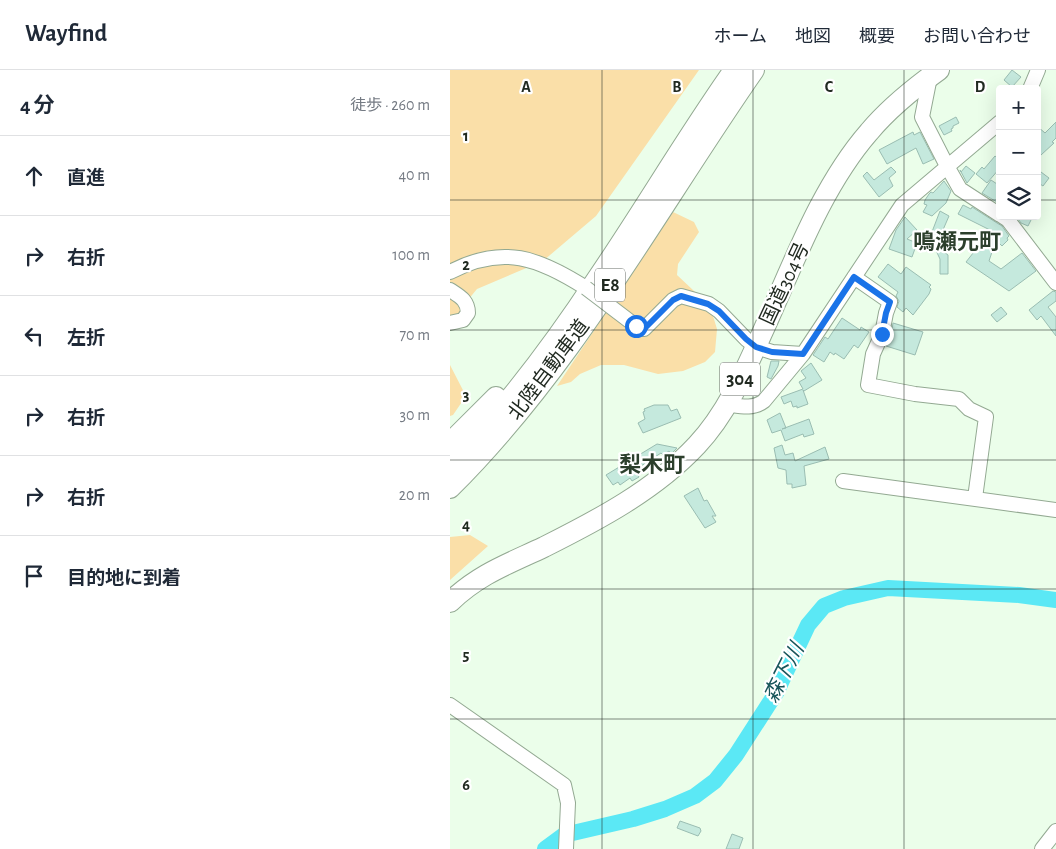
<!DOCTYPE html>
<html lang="ja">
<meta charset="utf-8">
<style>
body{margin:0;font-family:"Alegreya Sans","Noto Sans JP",sans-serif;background:#f2f2f3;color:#1f2937}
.controls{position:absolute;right:15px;top:15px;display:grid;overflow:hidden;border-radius:5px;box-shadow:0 5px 20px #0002}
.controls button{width:45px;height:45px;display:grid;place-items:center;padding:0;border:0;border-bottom:1px solid #e0e1e3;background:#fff;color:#1f2937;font:25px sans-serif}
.stop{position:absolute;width:15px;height:15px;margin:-11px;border:4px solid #1a73e8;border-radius:50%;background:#fff}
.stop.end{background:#1a73e8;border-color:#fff;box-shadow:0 1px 5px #0008}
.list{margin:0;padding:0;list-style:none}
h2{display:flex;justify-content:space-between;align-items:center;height:65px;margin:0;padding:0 20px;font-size:21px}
h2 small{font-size:16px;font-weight:400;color:#747a83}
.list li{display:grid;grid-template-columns:32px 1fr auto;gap:15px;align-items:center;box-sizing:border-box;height:80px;padding:0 20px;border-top:1px solid #e0e1e3}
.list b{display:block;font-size:19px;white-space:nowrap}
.list em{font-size:16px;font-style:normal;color:#747a83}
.icon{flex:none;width:28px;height:28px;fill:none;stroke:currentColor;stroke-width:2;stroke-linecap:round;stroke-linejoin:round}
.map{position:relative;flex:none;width:606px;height:779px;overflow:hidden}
header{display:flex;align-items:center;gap:30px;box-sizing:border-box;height:70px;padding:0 25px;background:#fff;border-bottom:1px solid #e0e1e3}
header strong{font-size:24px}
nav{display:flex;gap:28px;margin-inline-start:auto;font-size:18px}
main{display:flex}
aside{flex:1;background:#fff}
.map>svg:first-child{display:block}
</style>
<header>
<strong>Wayfind</strong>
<nav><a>ホーム</a><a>地図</a><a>概要</a><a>お問い合わせ</a></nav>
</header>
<main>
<aside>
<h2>4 分<small>徒歩 · 260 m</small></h2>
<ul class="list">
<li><svg class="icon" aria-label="ahead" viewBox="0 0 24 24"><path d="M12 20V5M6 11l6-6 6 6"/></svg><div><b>直進</b></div><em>40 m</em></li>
<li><svg class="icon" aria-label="right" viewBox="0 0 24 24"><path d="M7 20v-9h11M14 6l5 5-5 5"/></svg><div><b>右折</b></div><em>100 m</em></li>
<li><svg class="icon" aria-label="left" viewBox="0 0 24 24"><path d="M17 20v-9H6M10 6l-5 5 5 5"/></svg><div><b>左折</b></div><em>70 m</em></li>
<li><svg class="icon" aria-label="right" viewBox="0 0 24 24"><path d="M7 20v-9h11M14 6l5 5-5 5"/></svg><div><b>右折</b></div><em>30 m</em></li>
<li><svg class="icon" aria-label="right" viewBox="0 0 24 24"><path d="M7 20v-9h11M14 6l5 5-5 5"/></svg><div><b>右折</b></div><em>20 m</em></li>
<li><svg class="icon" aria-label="arrive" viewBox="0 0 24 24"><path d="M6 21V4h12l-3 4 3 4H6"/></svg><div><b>目的地に到着</b></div></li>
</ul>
</aside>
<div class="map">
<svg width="606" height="779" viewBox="0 0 606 779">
<rect width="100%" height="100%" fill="#ebfeea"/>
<path fill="#fadfa8" d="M0 0H249L146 146 93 191 27 219 13 236 0 259Z
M223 142 244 152 249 162 228 194 227 205 260 236 267 259 265 282 255 292 233 301 208 304 174 295H151L130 304 121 312 107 316Z
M0 295 16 326 3 345 0 346Z
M20 465 38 476 0 510V467Z"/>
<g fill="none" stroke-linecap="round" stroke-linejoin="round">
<path stroke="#5be8f5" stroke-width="16" d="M95 779 114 765 183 749 215 739 245 726 265 711 286 685 326 623 358 555 374 536 394 528 438 518 569 525 606 530"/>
</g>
<path fill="#c5e9dd" stroke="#9abdb2" d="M562 0 571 7 562 17 554 10Z
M506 47 509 53 503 56V58L501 59 502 61 494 65 489 56Z
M606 52V68L602 72 604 73 591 85 587 81V56L595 63Z
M463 62 464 65 470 62 484 89 473 94 466 78 437 94 429 80Z
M545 86 550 90V98L537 113 526 104 532 97 534 99Z
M516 96 525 103 517 113 510 100 511 102Z
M441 97 446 102 439 108 443 116 429 127 413 106 417 102 424 110Z
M587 99 599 108 593 116 587 112Z
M541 110 550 116V134L532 123Z
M494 111 501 121 496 133 482 146 473 142 477 135 474 134 475 130 479 124 481 122 483 123Z
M513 135 521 139 522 137 547 153 552 156 559 166 557 168 558 170 552 176 546 170 539 191 551 199 572 183 586 201 559 221 516 192 531 173 537 175 548 164 508 144Z
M490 141 499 146 486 176 498 185V204H490V189L481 170 477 181 468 178 480 167Z
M566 146H583L578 156 571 153Z
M455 147 467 160 457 169 467 173 462 187 439 179 446 160Z
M438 194 451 204 456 197 481 215 479 217 481 219 479 224 463 245 456 238 453 242 447 237 449 231 446 226 448 222 428 207Z
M603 221 606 222V231L598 237 606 247V266L591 246 587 250 579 240Z
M551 237 557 244 547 252 541 245Z
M392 248 410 260 411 257 419 262 408 278 404 275 394 289 385 283 384 285 380 282 374 292 363 285 375 267 378 269Z
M443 253 473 262 465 285 436 276 441 266Z
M321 291H329L328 296 321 309 317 307Z
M361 293 372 310 354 321 353 320 358 334 347 338V336L343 337 341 331 334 334 331 327 353 319 349 312 356 308 351 301Z
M204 335H218L221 341 227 339 231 348 193 363 188 353 195 349 193 342 195 341 194 339Z
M330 343 336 358 332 359 359 349 364 364 354 367 353 364 335 371 331 360 322 363 317 350Z
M207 374 227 378 221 384 219 381 213 385 211 383 185 400 189 407 182 411 180 408 170 415 168 412 163 415 156 405Z
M332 375 335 385 343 383 345 391 375 377 379 389 354 396 356 415 342 418V414H337L336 400 328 398 324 378Z
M248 418 254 431 257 430 266 446H262L266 452 255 458 234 426Z
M230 751 250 758 251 761 248 766 227 758Z
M282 764 293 768 289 779H276Z"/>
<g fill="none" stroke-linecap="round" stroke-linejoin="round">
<g stroke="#93a992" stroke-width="16">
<path id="minor" d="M481 2 472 47 497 96 510 119 550 145
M580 19 588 0
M552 146 558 150 606 213
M0 202C53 174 89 188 136 218
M404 207 440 232 436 243 432 264 423 284 418 315 465 324 509 329 519 339 536 347 525 428
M0 220C9 226 18 230 18 243L13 250 0 253
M186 256 194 259 223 230 231 226 259 234 269 241 296 269 306 277 322 282 353 284
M276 334C290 336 302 340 314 331L353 284 452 135 550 52
M393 411 606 440
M0 635 114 715 118 733 116 779
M592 779 606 761"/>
</g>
<g stroke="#93a992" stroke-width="22">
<path id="highway" d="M0 373 46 327
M0 397C55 339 103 276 147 209 194 140 236 68 284 0
M0 418C123 296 206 141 304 0
M0 532C29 504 58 494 94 477 148 450 205 420 247 375 277 343 295 301 313 261 343 195 371 117 419 62 439 38 464 18 489 0"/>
</g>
<use href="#minor" stroke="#fff" stroke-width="14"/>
<use href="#highway" stroke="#fff" stroke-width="20"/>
<g stroke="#93a992" stroke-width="16" stroke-linecap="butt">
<path id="minor-bridge" d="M136 218 186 256"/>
</g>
<use href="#minor-bridge" stroke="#fff" stroke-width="14"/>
</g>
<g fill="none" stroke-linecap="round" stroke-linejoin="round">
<path stroke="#1a73e8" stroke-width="6" d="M186 256 194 259 223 230 231 226 258 234 269 241 296 269 306 277 322 282 353 284 404 207 440 232 436 243 432 264"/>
</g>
<path fill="none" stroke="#212a21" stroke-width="1" stroke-opacity="0.55" d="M152 0V779M303 0V779M454 0V779M0 130H550M587 130H606M0 260H606M0 390H606M0 519H606M0 649H606"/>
<g text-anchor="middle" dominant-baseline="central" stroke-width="4.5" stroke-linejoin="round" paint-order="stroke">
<g fill="#fff" stroke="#646a64" stroke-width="1">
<rect x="145" y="198.5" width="30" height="33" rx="4"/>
<rect x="270" y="292.5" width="40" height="33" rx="4"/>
</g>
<g font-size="19" font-weight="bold" fill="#212a21">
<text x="160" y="215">E8</text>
<text x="290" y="309">304</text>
</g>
<g font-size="20" fill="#212a21" stroke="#fff">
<text transform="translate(335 214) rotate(-65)">国道304号</text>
<text transform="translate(99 300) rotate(-53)">北陸自動車道</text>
</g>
<g font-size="21" font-style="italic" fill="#18555a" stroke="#fff">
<text transform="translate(334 603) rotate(-63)">森下川</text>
</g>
<g font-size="22" font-weight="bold" fill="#2c3f2c" stroke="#fff">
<text x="507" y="172">鳴瀬元町</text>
<text x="202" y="395">梨木町</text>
</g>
</g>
<g font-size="16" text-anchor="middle" font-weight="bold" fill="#212a21" stroke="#fff" stroke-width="4.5" stroke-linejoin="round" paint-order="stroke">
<text x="76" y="22">A</text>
<text x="227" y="22">B</text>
<text x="379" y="22">C</text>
<text x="530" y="22">D</text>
<text x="16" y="71">1</text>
<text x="16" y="200">2</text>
<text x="16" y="330">3</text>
<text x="16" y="460">4</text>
<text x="16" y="590">5</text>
<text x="16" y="720">6</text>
</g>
</svg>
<div class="controls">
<button>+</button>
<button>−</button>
<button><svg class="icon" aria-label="layers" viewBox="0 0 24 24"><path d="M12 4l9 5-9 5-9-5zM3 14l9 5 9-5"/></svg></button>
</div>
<div class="stop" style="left:186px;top:256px"></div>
<div class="stop end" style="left:432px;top:264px"></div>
</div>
</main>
